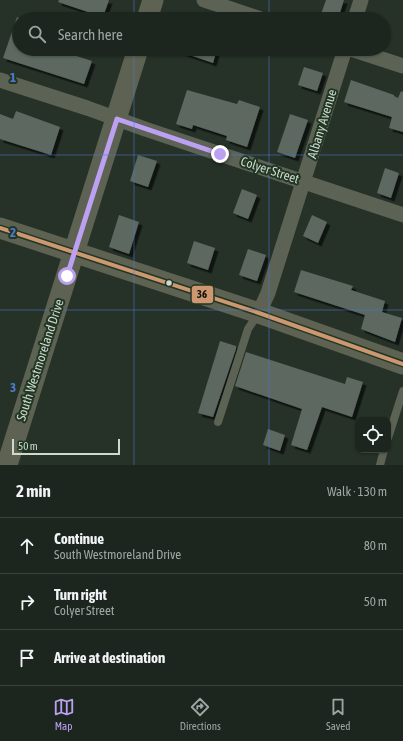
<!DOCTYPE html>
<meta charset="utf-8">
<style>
body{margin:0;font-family:"Asap Condensed",sans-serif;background:#252e27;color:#f1f3f6}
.controls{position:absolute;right:12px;bottom:12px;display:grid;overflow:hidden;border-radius:8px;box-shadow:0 1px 3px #0004}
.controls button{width:36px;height:36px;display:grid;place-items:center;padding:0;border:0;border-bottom:1px solid #3a433c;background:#1c261e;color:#f1f3f6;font:20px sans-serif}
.scale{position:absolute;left:12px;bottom:10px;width:108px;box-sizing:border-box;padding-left:4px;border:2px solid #cdd9cd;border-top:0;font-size:11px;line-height:14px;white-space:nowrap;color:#cdd9cd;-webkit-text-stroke:3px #223624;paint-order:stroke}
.stop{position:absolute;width:12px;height:12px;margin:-9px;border:3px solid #bca0f2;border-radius:50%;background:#fff}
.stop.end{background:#bca0f2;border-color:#fff;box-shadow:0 1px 4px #0008}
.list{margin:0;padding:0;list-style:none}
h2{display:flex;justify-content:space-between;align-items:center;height:52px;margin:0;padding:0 16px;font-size:17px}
h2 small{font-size:13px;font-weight:400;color:#a0a5a4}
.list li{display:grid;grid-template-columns:26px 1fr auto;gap:12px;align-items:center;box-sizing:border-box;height:56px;padding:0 16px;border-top:1px solid #3a433c}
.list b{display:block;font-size:15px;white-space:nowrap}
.list p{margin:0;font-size:13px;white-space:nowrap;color:#a0a5a4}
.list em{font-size:13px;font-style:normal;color:#a0a5a4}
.icon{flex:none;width:22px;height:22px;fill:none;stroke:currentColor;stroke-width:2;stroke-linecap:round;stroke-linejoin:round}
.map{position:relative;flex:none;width:403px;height:465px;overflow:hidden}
.search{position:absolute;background:#1c261e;box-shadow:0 1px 3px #0004;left:12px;right:12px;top:12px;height:44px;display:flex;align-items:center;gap:10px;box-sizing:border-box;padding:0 14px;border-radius:22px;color:#a0a5a4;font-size:15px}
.sheet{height:220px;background:#1c261e}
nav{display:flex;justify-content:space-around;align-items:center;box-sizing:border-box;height:56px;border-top:1px solid #3a433c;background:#1c261e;font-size:11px;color:#a0a5a4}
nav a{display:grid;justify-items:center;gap:2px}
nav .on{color:#bca0f2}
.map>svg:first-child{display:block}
</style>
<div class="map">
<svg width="403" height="465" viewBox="0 0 403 465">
<defs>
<filter id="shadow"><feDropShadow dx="3.5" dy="3.5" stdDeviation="0" flood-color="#0009"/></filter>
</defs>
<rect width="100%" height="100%" fill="#263228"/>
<path fill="#5b6761" filter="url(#shadow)" d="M59 0H109L103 17 58 2Z
M326 0H344L338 19 321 14Z
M17 17 19 18V49H55L92 61 84 84 3 58Z
M178 49H217L213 63 178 51Z
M304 67 323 73 317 91 298 85Z
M351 80 394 95V96L398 98 401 91 403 92V132L389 128 392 117 344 102Z
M187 90 237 104 239 100 260 107 247 147 226 140 227 136 193 125 192 129 176 124Z
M16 111 60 127 51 155 0 139V114L13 119Z
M290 114 308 120 295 158 277 152Z
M138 155 157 161 148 187 130 181Z
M385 168 399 173 391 198 377 193Z
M242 189 257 195 248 219 233 213Z
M119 215 139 222 129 254 109 247Z
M312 215 327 222 318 243 303 236Z
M194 241 215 248 208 270 187 263Z
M248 249 266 255 257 281 239 275Z
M301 270 353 286 351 290 385 301 382 312 402 318 395 342 361 329 365 315 294 292Z
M220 341 236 346V349L213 417 198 413Z
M246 352 345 384 347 377 363 382 352 417 322 407 307 450 291 445 302 409 235 386Z
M268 429 285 435 280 451 263 445Z"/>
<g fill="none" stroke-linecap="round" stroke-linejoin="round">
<path stroke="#5c6254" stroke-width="8" d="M218 422 248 329 258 314
M388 438 403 391
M380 465 384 450"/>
<path stroke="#5c6254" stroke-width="15" d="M204 0 261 19
M355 19 361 0
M351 49 403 66
M0 80 87 108 145 129 403 215
M259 313 268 293 345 49"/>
<path stroke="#5d6252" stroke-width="21" d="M147 19 153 0
M0 228 259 313 403 364
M7 465 138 49"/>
<g stroke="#223624" stroke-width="7">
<path id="bus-1" d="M0 228 259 313 403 364"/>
</g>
<use href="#bus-1" stroke="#cd976f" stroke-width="4"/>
</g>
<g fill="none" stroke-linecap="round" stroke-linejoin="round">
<path stroke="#bca0f2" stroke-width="5" d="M67 276 117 119 220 154"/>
</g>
<path fill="none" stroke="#5278d5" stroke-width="1" stroke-opacity="0.55" d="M134 0V19M269 0V19M134 49V465M269 49V465M0 155H403M0 310H403"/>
<circle fill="#cdd9cd" stroke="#223624" stroke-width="1.5" cx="169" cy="283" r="3.5"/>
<g text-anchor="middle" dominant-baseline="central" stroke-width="4" stroke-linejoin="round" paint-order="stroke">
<g font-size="13" fill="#cdd9cd" stroke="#223624">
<text transform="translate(322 124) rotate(-73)">Albany Avenue</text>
<text transform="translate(270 170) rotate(18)">Colyer Street</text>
<text transform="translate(40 360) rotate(-72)">South Westmoreland Drive</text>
</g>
</g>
<g font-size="13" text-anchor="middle" font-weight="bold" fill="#5278d5" stroke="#223624" stroke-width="4" stroke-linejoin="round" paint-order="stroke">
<text x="13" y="82">1</text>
<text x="13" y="237">2</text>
<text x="13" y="392">3</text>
</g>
<rect stroke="#223624" stroke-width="1.5" x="191" y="285" width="23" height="19" rx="4" fill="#cd976f"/>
<g font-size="11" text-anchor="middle" font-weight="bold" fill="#111">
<text x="202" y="298">36</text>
</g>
</svg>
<div class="controls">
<button><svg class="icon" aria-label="locate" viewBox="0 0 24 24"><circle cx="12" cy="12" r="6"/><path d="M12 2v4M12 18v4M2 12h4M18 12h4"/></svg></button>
</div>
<div class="scale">50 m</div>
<div class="stop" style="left:67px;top:276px"></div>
<div class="stop end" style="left:220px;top:154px"></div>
<div class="search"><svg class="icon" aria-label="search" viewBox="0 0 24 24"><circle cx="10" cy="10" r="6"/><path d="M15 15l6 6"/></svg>Search here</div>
</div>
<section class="sheet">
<h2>2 min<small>Walk · 130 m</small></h2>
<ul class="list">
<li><svg class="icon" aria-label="ahead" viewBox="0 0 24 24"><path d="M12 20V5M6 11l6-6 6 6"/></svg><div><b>Continue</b><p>South Westmoreland Drive</p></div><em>80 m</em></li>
<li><svg class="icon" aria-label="right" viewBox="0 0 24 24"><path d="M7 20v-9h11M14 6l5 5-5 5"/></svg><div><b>Turn right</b><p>Colyer Street</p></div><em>50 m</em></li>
<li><svg class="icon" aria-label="arrive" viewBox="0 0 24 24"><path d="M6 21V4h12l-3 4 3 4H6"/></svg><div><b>Arrive at destination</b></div></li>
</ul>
</section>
<nav>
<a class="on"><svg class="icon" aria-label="map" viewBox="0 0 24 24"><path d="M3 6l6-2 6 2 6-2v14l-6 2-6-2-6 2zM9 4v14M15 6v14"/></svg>Map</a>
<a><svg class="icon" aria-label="directions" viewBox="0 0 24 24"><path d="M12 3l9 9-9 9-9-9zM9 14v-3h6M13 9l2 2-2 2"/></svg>Directions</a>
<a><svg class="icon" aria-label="saved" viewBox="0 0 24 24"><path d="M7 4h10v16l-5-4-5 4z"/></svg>Saved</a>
</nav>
